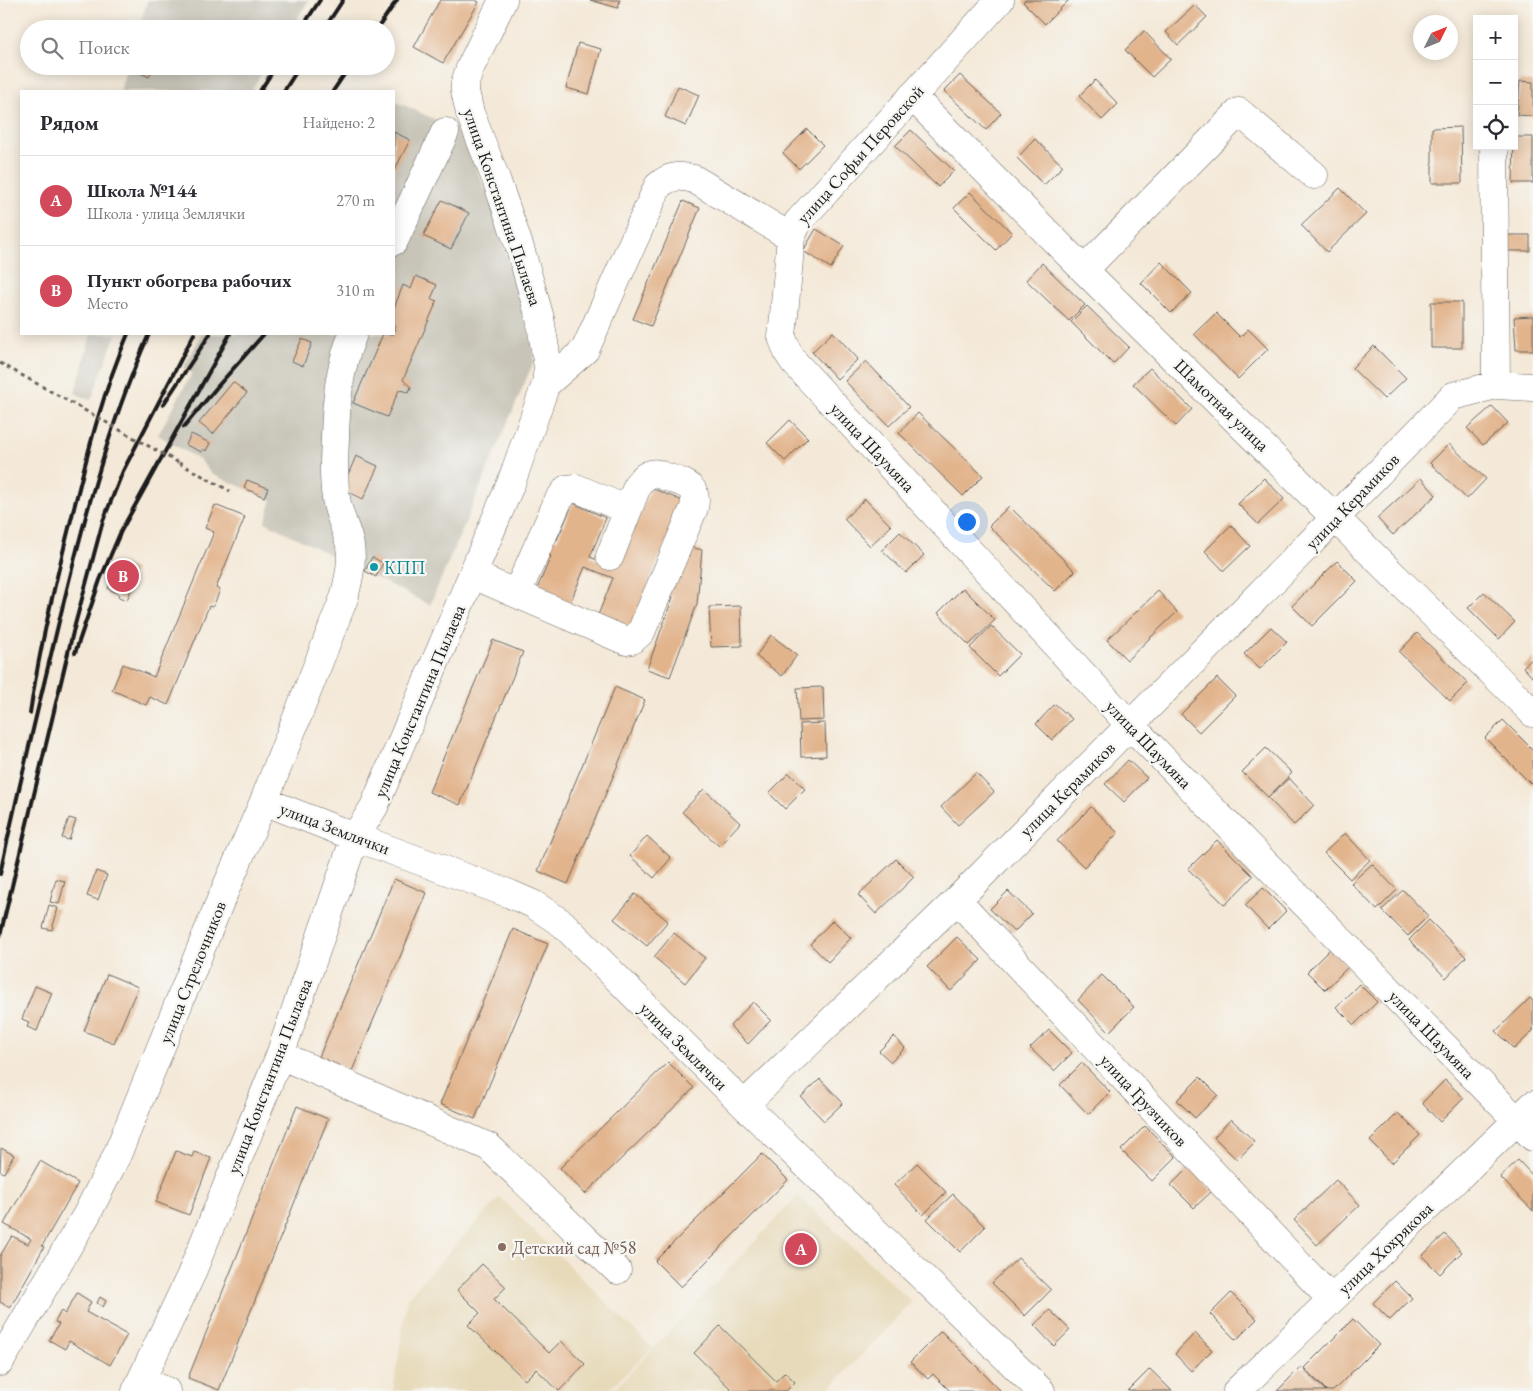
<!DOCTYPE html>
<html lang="ru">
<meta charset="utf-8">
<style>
body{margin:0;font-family:"EB Garamond",serif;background:#f2f2f3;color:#2b2b33}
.controls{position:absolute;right:15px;top:15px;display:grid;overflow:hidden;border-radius:0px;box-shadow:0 2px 12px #0003}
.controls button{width:45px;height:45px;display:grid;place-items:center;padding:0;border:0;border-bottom:1px solid #e1e1e2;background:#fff;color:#2b2b33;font:25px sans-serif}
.compass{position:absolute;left:1413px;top:15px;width:45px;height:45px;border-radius:50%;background:#fff;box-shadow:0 2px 12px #0003;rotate:47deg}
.you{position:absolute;left:966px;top:521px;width:18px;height:18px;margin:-12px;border:4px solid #fff;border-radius:50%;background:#1a73e8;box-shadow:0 0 0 8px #1a73e833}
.badge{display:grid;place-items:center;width:32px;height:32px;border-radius:50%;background:#d1495b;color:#fff;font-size:16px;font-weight:700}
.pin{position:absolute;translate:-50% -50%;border:2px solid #fff;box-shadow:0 1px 5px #0006}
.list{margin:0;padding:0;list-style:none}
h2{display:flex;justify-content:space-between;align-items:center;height:65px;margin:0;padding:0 20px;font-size:21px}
h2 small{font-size:16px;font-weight:400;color:#7c7c81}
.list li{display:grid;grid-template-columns:32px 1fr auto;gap:15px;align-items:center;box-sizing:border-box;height:90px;padding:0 20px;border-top:1px solid #e1e1e2}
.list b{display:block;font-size:19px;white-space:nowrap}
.list p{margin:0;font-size:16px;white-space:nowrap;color:#7c7c81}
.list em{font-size:16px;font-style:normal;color:#7c7c81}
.icon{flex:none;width:28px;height:28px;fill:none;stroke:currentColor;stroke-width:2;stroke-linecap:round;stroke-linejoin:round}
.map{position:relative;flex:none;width:1533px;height:1391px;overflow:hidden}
.search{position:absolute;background:#fff;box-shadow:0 2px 12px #0003;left:20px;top:20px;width:375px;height:55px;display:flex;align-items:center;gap:12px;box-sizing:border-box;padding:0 18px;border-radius:28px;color:#7c7c81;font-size:19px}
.panel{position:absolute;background:#fff;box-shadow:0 2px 12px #0003;left:20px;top:90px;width:375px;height:245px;border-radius:0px}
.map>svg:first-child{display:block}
</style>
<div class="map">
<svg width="1533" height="1391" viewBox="0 0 1533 1391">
<rect width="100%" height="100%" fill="#f6f6f2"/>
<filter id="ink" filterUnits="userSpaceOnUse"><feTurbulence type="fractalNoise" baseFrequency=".02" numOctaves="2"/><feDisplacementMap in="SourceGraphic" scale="10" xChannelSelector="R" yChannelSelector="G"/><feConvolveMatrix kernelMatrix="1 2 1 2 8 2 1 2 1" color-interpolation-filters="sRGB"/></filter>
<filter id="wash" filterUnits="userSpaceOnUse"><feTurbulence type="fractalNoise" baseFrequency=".0096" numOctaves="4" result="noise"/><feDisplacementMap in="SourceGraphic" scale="20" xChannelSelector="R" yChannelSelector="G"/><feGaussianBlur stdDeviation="1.12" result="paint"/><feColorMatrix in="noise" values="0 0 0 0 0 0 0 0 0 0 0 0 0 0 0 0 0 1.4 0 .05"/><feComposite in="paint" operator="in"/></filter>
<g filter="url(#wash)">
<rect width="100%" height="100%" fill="#f4e9d8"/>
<path fill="#e7daba" d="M798 1196 912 1302 827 1391H613Z
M500 1197 652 1348 608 1391H393L407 1298Z"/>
<path fill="#c8c4b8" d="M148 0H309L290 29H138Z
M127 66H266L251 91H120Z
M394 102 404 105 455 129 462 137 491 202 531 337 534 361 430 605 265 522 272 500 211 474 200 460 158 435 192 373 183 368 202 334H394Z
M91 334H116L91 400 75 393Z"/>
<g id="blocks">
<path fill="#e2b48c" d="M440 0H475L479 2 443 63 414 47Z
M590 0H620L618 8Z
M1025 0H1069L1045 24 1023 2Z
M1195 5 1207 17 1178 45 1166 32Z
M1144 31 1171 59 1152 77 1125 50Z
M578 43 601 49 589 94 566 88Z
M131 66H154L149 77 130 68Z
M960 75 1001 113 986 130 944 91Z
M1095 80 1118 104 1102 120 1079 96Z
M1520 81 1533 82V116L1517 115Z
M678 86 699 95 686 126 665 117Z
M1461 127 1462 183H1432V128Z
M807 129 823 145 799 169 783 153Z
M911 130 954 171 938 187 895 146Z
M394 132 410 140 394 171Z
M1514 137H1533V183H1513Z
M1035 139 1063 166 1044 185 1017 158Z
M1340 188 1366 214 1327 252 1301 225Z
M970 192 1012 233 996 250 954 208Z
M442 200 469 213 451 249 423 236Z
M683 201 700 208 651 326 633 319Z
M816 229 844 246 831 268 803 251Z
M1506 235H1530V251H1506Z
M1161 262 1192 293 1171 313 1141 283Z
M1042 263 1085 305 1069 321 1026 280Z
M416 276 437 285 431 299 437 301 403 380 411 387 409 392 399 390 387 417 353 403 383 334H394V308L403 285 411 289Z
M1431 302H1462V348H1431Z
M1087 306 1129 347 1113 364 1071 322Z
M1216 313 1240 337 1248 329 1268 349 1238 379 1194 334Z
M1533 316V350H1516L1514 317Z
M833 332 858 359 837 379 812 352Z
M302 339 312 343 303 366 292 361Z
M1374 346 1406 378 1384 399 1352 368Z
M866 361 909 407 889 426 845 381Z
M1150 368 1192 409 1176 426 1133 384Z
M233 382 247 393 213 434 199 423Z
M1492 406 1508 423 1483 445 1467 428Z
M918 413 983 476 963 496 899 433Z
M790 420 808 438 785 461 767 443Z
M191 434 210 443 206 451 203 449 202 452 186 445Z
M1449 444 1486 479 1467 499 1430 463Z
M356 456 378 466 363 499 342 489Z
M1264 478 1284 499 1258 524 1238 504Z
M1421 478 1436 495 1393 535 1377 518Z
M247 480 268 488 264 497 244 488Z
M651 488 683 501 628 634 596 620 613 578 585 567 570 603 537 589 551 556 542 552 549 536 557 540 573 503 606 518 590 557 617 568Z
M865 499 891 526 870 546 844 519Z
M215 505 245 517 216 588 220 590 213 607 209 606 168 705 150 697 146 705 112 690 123 664 154 677 214 532 205 528Z
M1009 506 1075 571 1055 591 989 526Z
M1231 525 1250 546 1224 571 1205 551Z
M900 532 924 555 906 573 882 550Z
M683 545 702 550 697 604 670 677 647 669 673 597 667 596Z
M372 557 383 563 376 577 365 571Z
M1337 561 1357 581 1312 626 1292 606Z
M118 563 135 569 130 583 133 585 127 600 118 597 119 594 108 589Z
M963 588 995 620 969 645 938 613Z
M1158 591 1177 612 1127 660 1107 640Z
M1484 592 1515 622 1499 639 1468 608Z
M741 606 742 646 711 647 709 607Z
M991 626 1020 654 998 676 970 648Z
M1271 627 1287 642 1260 669 1244 654Z
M1417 633 1468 683 1450 701 1399 652Z
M771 635 797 655 782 676 756 656Z
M493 640 523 652 460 805 429 792Z
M1533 658V678L1523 667Z
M1217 678 1235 696 1199 732 1181 714Z
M615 687 645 700 568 884 538 871Z
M823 687 824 720 799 721 797 688Z
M1055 704 1072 719 1052 740 1036 724Z
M1503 720 1533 750V786L1485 738Z
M825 723 826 756 801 757 800 724Z
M1266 748 1292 773 1268 797 1242 772Z
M1128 760 1147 778 1124 802 1105 784Z
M789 773 805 789 785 809 769 793Z
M976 773 994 792 958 825 941 807Z
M1289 778 1314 805 1294 825 1268 798Z
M704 789 740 823 719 846 682 812Z
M1091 807 1118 833 1084 867 1057 841Z
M69 818 76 820 69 840 62 838Z
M1345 833 1370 860 1350 879 1324 853Z
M647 836 671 858 654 878 630 856Z
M1217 840 1253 876 1225 905 1188 869Z
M896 859 914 877 876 914 858 895Z
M1372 864 1397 890 1377 910 1351 883Z
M96 871 107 875 98 900 87 896Z
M56 879 65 881 59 904 50 902Z
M394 879 427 893 352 1071 319 1057Z
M1263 888 1286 911 1268 929 1245 905Z
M1403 890 1428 916 1408 936 1382 910Z
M1008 891 1032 914 1014 932 990 909Z
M635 894 668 921 647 946 614 919Z
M49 905 58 908 52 930 43 928Z
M833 920 851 938 828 962 810 944Z
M1429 920 1466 957 1446 978 1409 940Z
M513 929 548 944 475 1119 440 1104Z
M674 933 705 958 685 983 654 957Z
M957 937 981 960 951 991 927 967Z
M1330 949 1348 967 1325 990 1307 972Z
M107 974 138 987 114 1043 84 1031Z
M1102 975 1134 1007 1109 1032 1078 1000Z
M1359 984 1377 1002 1354 1025 1336 1007Z
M35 986 52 993 37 1031 27 1027 29 1022 22 1019Z
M1530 998 1533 1001V1031L1514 1049 1496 1031Z
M753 1002 771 1020 748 1044 730 1026Z
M1049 1030 1072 1053 1054 1071 1030 1048Z
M894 1036 905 1048 891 1062 879 1051Z
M668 1062 694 1088 585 1194 560 1168Z
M1082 1063 1110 1092 1088 1114 1060 1085Z
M1200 1077 1218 1095 1195 1118 1177 1100Z
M820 1079 843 1103 824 1121 801 1097Z
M1445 1080 1464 1098 1440 1122 1422 1103Z
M297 1106 328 1119 219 1390 188 1378Z
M1398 1113 1420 1135 1392 1163 1370 1141Z
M1231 1119 1255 1142 1237 1160 1214 1137Z
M1145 1126 1176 1157 1152 1181 1121 1150Z
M1 1148 14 1155 4 1173 0 1171Z
M176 1151 192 1157 194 1152 211 1158 189 1215 156 1202Z
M762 1154 788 1180 681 1287 655 1261Z
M1518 1160 1533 1176V1211L1500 1177Z
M40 1161 78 1183 42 1246 44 1247 10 1308 0 1302V1256L12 1236 28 1244 31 1239 4 1224Z
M917 1163 946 1192 923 1215 894 1185Z
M1189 1167 1212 1191 1194 1208 1171 1185Z
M1336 1180 1360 1205 1317 1245 1294 1220Z
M953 1194 985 1227 960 1252 927 1219Z
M1445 1234 1462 1252 1440 1274 1422 1256Z
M1018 1258 1051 1290 1025 1316 992 1283Z
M482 1264 506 1287 494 1299 549 1353 561 1341 585 1364 559 1391 536 1369 525 1380 468 1325 480 1313 457 1290Z
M1395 1281 1412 1298 1390 1320 1373 1303Z
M77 1293 91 1302 86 1312 127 1335 110 1365 69 1341 65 1349 49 1340 59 1324 55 1322 61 1311 65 1314Z
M1231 1293 1257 1319 1236 1340 1210 1314Z
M100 1297 106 1301 103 1307 97 1303Z
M1050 1310 1070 1330 1054 1346 1034 1325Z
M1353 1319 1379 1345 1333 1391H1327L1304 1368Z
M720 1326 776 1381 785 1372 795 1382 786 1391H733L694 1353Z
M941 1331 1001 1391H950L933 1374 928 1379 910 1362Z
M1195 1333 1212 1350 1191 1371 1175 1354Z
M1301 1367 1326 1391H1277Z
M1150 1369 1172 1391H1128Z"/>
</g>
</g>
<g filter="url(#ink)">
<use href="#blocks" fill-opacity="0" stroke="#68645e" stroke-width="1"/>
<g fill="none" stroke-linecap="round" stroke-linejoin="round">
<g stroke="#68645e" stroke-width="29">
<path id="minor" d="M1000 0 798 222 791 237 782 337 788 353 794 362 1130 725 1533 1137
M912 96 1084 270 1533 713
M1494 147 1496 385
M394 241 445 132
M1084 270 1239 112 1314 175
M546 384 585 350 658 186C669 176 679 175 694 179L791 237
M473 575 626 641 632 640 641 632 694 508C699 485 684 483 666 477 661 475 656 472 651 474 646 475 641 480 638 484L610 556
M517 593 558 501 567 489 576 488 628 510
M264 801 355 837 510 894 533 904 563 924 744 1105 1041 1391
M957 900 1331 1299
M280 1055 489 1147 617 1270
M744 1105 957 900 1336 517 1453 396 1496 385 1533 387
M0 1362 87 1214 117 1155 219 904 264 801 344 598C348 582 353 563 350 546 347 529 338 515 336 498 333 478 334 458 335 438 336 401 339 368 353 334
M142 1381 166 1391
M136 1391 190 1277 280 1055 355 837 374 807 511 483 546 384 548 367 540 318 520 248 496 179 470 113 465 91V83L470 68 503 0
M1237 1391 1533 1105"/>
</g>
<path stroke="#68645e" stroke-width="3" stroke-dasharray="4 4" stroke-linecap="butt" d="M179 463 230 491"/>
<use href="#minor" stroke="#fff" stroke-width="28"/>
<path stroke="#1c1c1c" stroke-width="4" d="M301 29 320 0
M324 29 343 0
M377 29 397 0
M260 91 276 66
M284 91 300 66
M333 91 350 66
M163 405 210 334
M184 427 217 387 264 334
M75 653 100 580 121 531 230 334
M30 713C40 645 56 579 73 512 88 452 103 391 128 334
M0 874C17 795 36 716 55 638 80 534 106 431 149 334
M0 936 73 632 103 521 123 471 194 334"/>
<path stroke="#68645e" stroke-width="3" stroke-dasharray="4 4" stroke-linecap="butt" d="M0 363 179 463"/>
</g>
</g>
<circle fill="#0f9aa8" stroke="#f6f6f2" stroke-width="2" cx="374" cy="567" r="5"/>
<circle fill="#8d6e63" stroke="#f6f6f2" stroke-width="2" cx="502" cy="1247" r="5"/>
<g text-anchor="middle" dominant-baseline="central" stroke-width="4.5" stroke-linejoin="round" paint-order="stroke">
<g font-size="18" fill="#1c1c1c" stroke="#f6f6f2">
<text transform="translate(860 154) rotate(-48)">улица Софьи Перовской</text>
<text transform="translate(503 207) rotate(71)">улица Константина Пылаева</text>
<text transform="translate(1222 405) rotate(44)">Шамотная улица</text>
<text transform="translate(873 447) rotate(47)">улица Шаумяна</text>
<text transform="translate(1352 501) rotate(-46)">улица Керамиков</text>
<text transform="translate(419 701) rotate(-67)">улица Константина Пылаева</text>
<text transform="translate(1149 744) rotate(46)">улица Шаумяна</text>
<text transform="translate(1067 789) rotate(-45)">улица Керамиков</text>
<text transform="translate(335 828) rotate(21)">улица Землячки</text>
<text transform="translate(192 972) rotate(-68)">улица Стрелочников</text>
<text transform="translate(1432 1034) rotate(46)">улица Шаумяна</text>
<text transform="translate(684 1046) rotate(45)">улица Землячки</text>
<text transform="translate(269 1076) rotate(-69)">улица Константина Пылаева</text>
<text transform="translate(1144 1100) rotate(47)">улица Грузчиков</text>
<text transform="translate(1385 1248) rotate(-44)">улица Хохрякова</text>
</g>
<g font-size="18" fill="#0d838f" stroke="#f6f6f2" text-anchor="start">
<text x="384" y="567">КПП</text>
</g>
<g font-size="18" fill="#785e54" stroke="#f6f6f2" text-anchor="start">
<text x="512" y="1247">Детский сад №58</text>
</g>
</g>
</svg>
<div class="controls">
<button>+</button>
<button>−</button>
<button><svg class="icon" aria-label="locate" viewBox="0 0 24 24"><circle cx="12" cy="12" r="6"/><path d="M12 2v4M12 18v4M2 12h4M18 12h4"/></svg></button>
</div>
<svg class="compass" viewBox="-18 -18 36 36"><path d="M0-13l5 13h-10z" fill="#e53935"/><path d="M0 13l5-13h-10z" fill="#7c7c81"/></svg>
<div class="you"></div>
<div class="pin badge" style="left:801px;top:1249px">A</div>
<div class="pin badge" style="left:123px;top:576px">B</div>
<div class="search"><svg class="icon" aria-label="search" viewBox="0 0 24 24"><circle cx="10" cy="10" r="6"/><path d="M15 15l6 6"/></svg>Поиск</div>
<section class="panel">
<h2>Рядом<small>Найдено: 2</small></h2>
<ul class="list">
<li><span class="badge">A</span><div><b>Школа №144</b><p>Школа · улица Землячки</p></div><em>270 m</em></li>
<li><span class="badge">B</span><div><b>Пункт обогрева рабочих</b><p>Место</p></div><em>310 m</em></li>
</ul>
</section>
</div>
